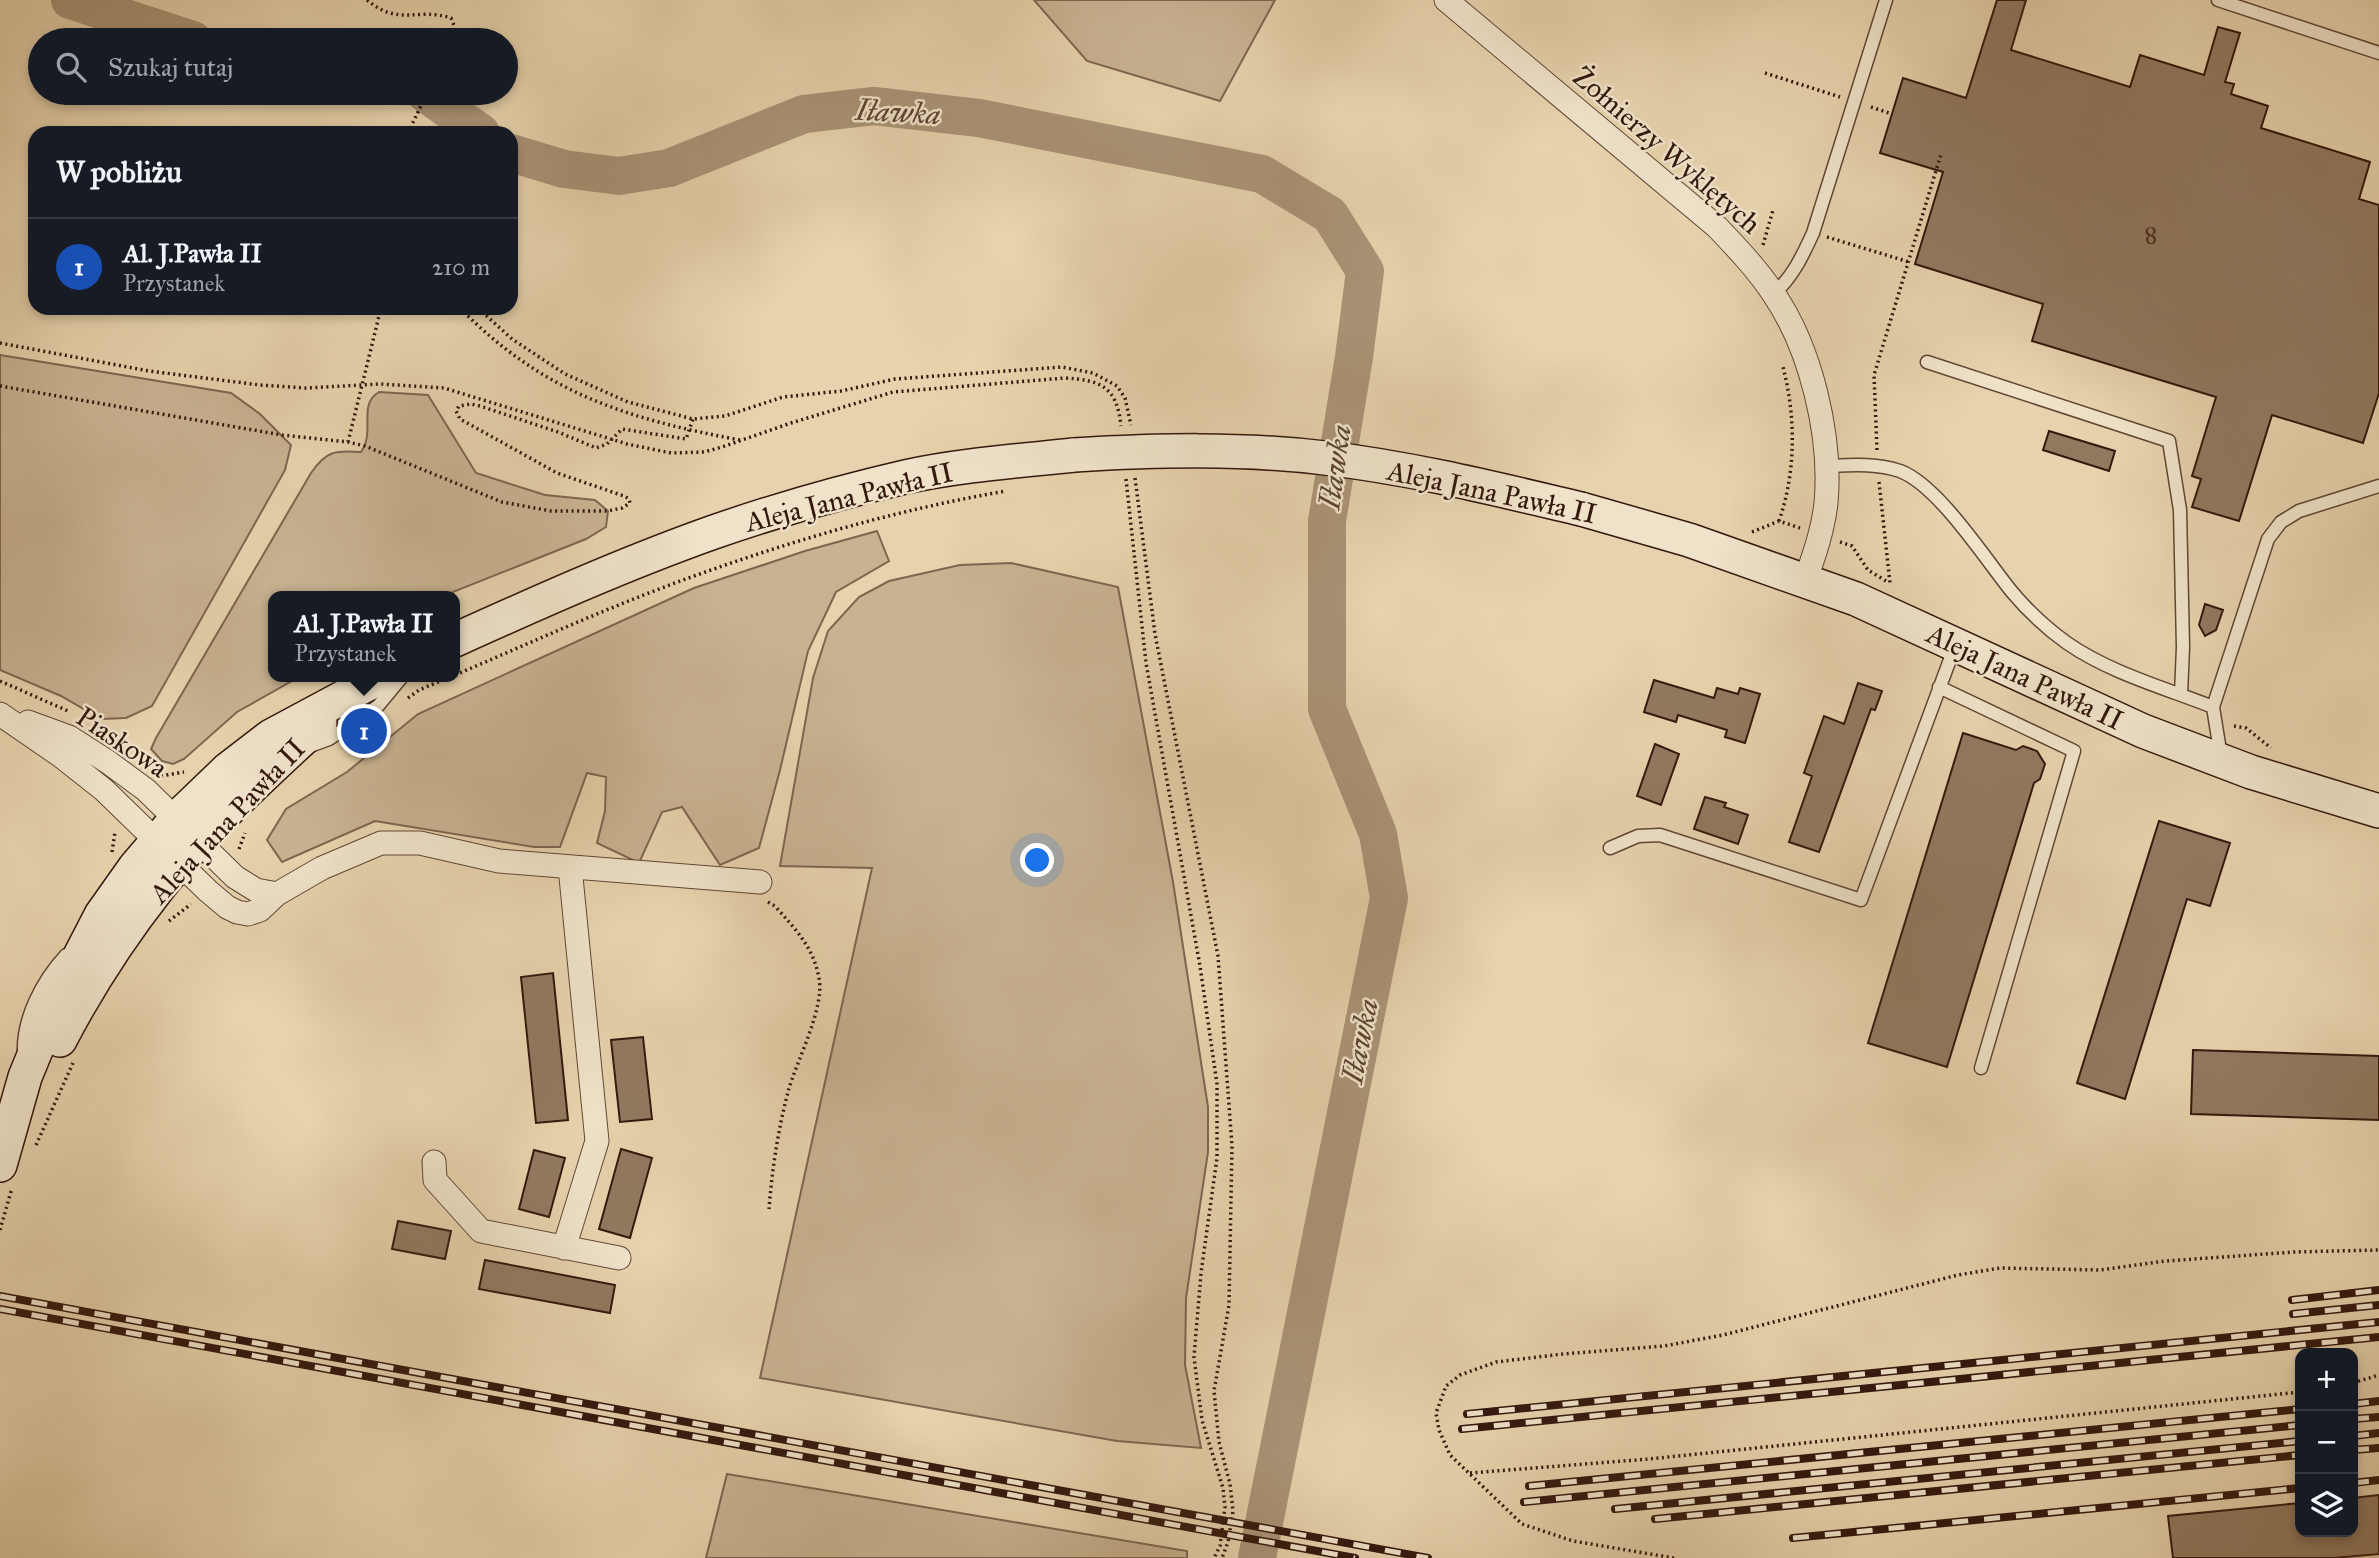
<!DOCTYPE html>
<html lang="pl">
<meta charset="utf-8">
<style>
body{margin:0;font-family:"IM FELL Great Primer",serif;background:#242831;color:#f1f3f6}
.controls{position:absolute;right:21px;bottom:21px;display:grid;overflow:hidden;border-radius:14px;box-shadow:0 4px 10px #0003}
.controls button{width:63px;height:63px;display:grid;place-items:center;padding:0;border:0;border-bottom:2px solid #363941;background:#171b24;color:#f1f3f6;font:35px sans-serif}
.you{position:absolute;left:1038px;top:861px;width:24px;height:24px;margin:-18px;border:5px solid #fff;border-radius:50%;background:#1a73e8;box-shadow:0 0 0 10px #1a73e833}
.badge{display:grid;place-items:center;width:46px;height:46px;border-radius:50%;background:#0b8043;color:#fff;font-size:23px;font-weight:700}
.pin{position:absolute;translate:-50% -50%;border:4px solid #fff;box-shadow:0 2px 7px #0006}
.popup{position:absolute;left:268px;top:591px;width:192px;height:91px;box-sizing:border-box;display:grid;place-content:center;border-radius:14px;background:#171b24;filter:drop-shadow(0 2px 5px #0005);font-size:23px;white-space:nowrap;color:#9ea1a6}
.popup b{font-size:26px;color:#f1f3f6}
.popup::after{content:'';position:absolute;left:50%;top:100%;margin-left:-14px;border:14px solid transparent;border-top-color:#171b24}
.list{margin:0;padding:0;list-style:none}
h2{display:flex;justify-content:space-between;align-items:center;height:91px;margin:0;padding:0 28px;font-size:30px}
h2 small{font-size:23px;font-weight:400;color:#9ea1a6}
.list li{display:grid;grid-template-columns:46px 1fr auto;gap:21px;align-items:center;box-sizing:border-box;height:98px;padding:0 28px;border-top:2px solid #363941}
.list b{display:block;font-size:26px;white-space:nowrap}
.list p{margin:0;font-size:23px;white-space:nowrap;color:#9ea1a6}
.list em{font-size:23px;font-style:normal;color:#9ea1a6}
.icon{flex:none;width:38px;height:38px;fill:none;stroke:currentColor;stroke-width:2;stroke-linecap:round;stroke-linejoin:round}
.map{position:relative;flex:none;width:2379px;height:1558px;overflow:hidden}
.search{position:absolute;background:#171b24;box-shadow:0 4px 10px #0003;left:28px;top:28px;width:490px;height:77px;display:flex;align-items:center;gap:18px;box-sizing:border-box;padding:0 24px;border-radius:38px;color:#9ea1a6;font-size:26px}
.panel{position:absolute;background:#171b24;box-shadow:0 4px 10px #0003;left:28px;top:126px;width:490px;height:189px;border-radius:21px}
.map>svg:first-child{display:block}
</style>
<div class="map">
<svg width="2379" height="1558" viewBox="0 0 2379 1558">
<rect width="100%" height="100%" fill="#e6d2ac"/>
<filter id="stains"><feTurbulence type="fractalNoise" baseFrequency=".00286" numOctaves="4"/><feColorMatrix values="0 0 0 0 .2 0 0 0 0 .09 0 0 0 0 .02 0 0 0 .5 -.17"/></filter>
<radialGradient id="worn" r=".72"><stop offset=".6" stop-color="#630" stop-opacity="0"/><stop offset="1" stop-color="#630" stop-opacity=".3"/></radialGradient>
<path fill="#c8b291" stroke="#7e6550" stroke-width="2" d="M1034 0H1275L1220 101 1087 61Z
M0 355 231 393 260 414 291 445 285 470 152 706 126 718 101 719 61 696 0 670Z
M379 392 428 395 476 473 545 495 595 500 608 511 606 527 586 539 443 596H273V677H299L237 712 184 759 173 764 162 761 151 749 156 738 311 473C326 451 335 450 361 452 376 431 357 405 379 392Z
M877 531 889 561 836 592 808 651 780 770 759 848 720 865 682 807 662 812 639 863 597 843 605 811 606 777 587 773 560 847H534L375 821 282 862 267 840 286 809 347 772 418 714 694 588 805 551Z
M1011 563 1118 587 1173 882 1208 1107V1152L1186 1298 1185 1365 1201 1448 1117 1441 760 1378 872 868 780 866 813 678 828 631 859 597 889 581 960 565Z
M727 1474 1187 1551V1558H706Z"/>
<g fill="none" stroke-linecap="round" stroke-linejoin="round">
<path stroke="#a99376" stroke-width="38" d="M70 0 193 40
M425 93 481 133
M511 153 564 169 619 176 669 168 804 114 874 106 979 118 1262 174 1330 215 1365 271 1354 357 1327 521V709L1378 834 1389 898 1257 1558"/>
</g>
<path fill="#917960" stroke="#34180e" stroke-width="2" d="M1997 0H2026L2011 50 2130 87 2140 55 2204 75 2218 27 2240 33 2225 82 2234 84 2231 94 2268 106 2261 128 2370 162 2359 199 2379 205V393L2363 443 2272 415 2239 521 2192 507 2201 479 2192 476 2216 397 2032 341 2043 304 1915 264 1943 172 1880 153 1903 78 1966 98Z
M2049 431 2115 451 2109 471 2043 450Z
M2205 604 2223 610 2216 630 2205 636 2199 625Z
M1654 680 1714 698 1717 688 1738 694 1740 688 1760 694 1745 743 1725 737 1727 730 1678 715 1676 722 1644 712Z
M1858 683 1882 691 1875 710 1871 709 1819 852 1789 842 1812 776 1804 773 1824 716 1844 724Z
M1963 733 2016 750 2023 746 2037 751 2045 764 2040 779 2034 783 1947 1067 1868 1043Z
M1655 744 1679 754 1661 805 1637 796Z
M1705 797 1726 803 1724 807 1748 815 1738 844 1694 829Z
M2159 821 2230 843 2210 906 2187 899 2125 1099 2077 1083Z
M553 973 568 1120 536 1123 521 977Z
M643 1037 652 1119 620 1122 611 1040Z
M2193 1050 2379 1056V1120L2191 1114Z
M621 1149 652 1158 630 1238 599 1229Z
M534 1150 565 1158 549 1217 519 1209Z
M398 1221 451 1231 445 1259 392 1249Z
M485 1260 615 1285 610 1313 479 1289Z
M2379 1495V1554L2334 1558H2173L2168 1516 2300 1503V1532H2353V1498Z"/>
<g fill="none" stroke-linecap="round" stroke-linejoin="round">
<g stroke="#604636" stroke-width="15">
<path id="lane" d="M2218 0 2379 53
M1774 294C1793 276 1802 257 1813 233L1886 0
M1927 362 2169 441 2180 510 2183 647 2181 694
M1826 466C1852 465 1876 463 1900 471 1938 485 1986 560 2012 592 2028 611 2046 628 2067 643 2110 673 2165 688 2213 707
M1939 687 2074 751 1981 1068
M310 746 329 739 378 706 402 677
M2221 757 2213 707 2268 539 2281 522 2299 511 2379 486
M1610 848 1638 836 1660 835 1861 900 1955 646
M24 1055C22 1019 42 981 66 955"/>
</g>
<g stroke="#604636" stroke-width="25">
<path id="street" d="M1446 0 1717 227C1737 248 1757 269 1773 293 1811 348 1832 436 1826 503 1823 530 1814 556 1805 581
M0 714 61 756 104 790 208 891 227 907 237 912 248 914 260 910 277 894 322 868 381 843H420L499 861 760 882
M28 722 69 737 108 762 146 790 235 877 256 890 277 894
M434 1162 435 1180 481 1231 619 1258
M564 1248 597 1141 570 867"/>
</g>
<g stroke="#34180e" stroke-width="36">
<path id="secondary" d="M1581 509 1689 540 1856 599 2143 731 2251 772 2379 811
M455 640C539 602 624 564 711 533 774 511 840 492 905 477 960 465 1018 461 1074 455
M60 1040C88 986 122 934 159 887 206 827 264 775 320 723
M0 1165 25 1077 55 1004 101 915 135 867 176 819 228 769 271 736 381 677"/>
</g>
<path stroke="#34180e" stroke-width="3.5" stroke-dasharray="2 3.5" stroke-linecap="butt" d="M367 0C399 27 417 7 451 18L455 28 452 40
M1765 73 1840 97
M1871 107 1892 114
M408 133 427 93
M1827 237 1909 262
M1763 245 1773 210
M460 308C543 393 627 419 740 440
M478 308 512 339 565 374 628 402 693 419 725 416 783 397 841 391 895 379 1062 367 1093 373 1117 386 1125 398 1131 425
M0 343 149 371 260 385 306 388 380 384 444 388 627 444 671 453 704 452 722 447 791 423 893 392 1065 378C1101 380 1117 387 1121 426
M0 386 282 435 348 442 365 446 502 502 551 511H608L622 508 630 503 629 499 624 496 557 473 460 419 456 411 459 406 471 404 480 406 558 432 596 448 607 444 622 429 686 439 693 419
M348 442 381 308
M1877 450 1874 375 1941 154
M1135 478 1155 634 1218 956 1232 1146 1229 1305 1214 1391 1219 1442 1230 1484 1233 1511 1228 1542 1222 1558
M1126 479 1146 663 1200 966 1217 1084V1158L1201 1273 1194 1357 1202 1420 1223 1488 1225 1507 1220 1546 1214 1558
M1879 482 1890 583
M1779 521C1796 472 1796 417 1783 367
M1752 532 1779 521 1800 528
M1840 542 1852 546 1868 570 1886 581
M455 675C535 641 615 604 697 575 797 539 901 509 1006 491
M0 681 68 711
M408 698 419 690 450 677
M2234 726 2246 728 2271 748
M161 776 184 772
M239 849 245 833
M112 852 115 832
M768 902 775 906C795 929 813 946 819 978 825 1008 796 1062 788 1092 778 1130 772 1170 769 1209
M169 921 191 904
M36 1145 73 1063
M0 1230 12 1188
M2353 1383 2379 1375
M1470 1473 1649 1459 2300 1392
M1674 1558 1573 1541 1522 1524 1450 1455 1439 1430 1436 1413 1446 1386 1460 1375 1496 1362 1563 1354 1664 1346 1723 1335 1958 1275 2000 1268 2100 1270 2166 1261 2294 1252 2379 1250"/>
<use href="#lane" stroke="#efe2c9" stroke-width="12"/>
<use href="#street" stroke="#efe2c9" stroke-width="23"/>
<use href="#secondary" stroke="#efe2c9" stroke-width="33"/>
<g stroke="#34180e" stroke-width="8">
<path id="rail" d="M0 1296 1428 1558
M2292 1300 2379 1290
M0 1309 1355 1558
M2293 1314 2379 1305
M2353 1404 2379 1401
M1467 1414 2379 1322
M2353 1419 2379 1417
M1462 1429 2379 1337
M2353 1436 2379 1433
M2353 1450 2379 1448
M2353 1483 2379 1480
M1529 1486 2300 1409
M1524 1502 2300 1425
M1615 1509 2300 1441
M1655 1519 2300 1455
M1793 1538 2300 1488"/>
</g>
<use href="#rail" stroke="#efe2c9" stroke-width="5" stroke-dasharray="16" stroke-linecap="butt"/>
<g stroke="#34180e" stroke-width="36" stroke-linecap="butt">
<path id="secondary-bridge" d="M1074 455C1158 450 1241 448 1325 458 1412 468 1496 489 1581 509"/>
</g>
<use href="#secondary-bridge" stroke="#efe2c9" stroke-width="33"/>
</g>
<g text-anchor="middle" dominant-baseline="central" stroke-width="5" stroke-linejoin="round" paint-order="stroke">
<g font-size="24" fill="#4b3022">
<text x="2151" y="235">8</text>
</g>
<g font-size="28" fill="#34180e" stroke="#efe2c9">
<text transform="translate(1667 150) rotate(41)">Żołnierzy Wyklętych</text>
<text transform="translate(1492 492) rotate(12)">Aleja Jana Pawła II</text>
<text transform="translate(849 497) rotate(-14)">Aleja Jana Pawła II</text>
<text transform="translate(2025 677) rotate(25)">Aleja Jana Pawła II</text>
<text transform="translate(122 742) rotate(34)">Piaskowa</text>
<text transform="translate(227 821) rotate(-47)">Aleja Jana Pawła II</text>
</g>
<g font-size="30" font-style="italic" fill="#5d4332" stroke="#efe2c9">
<text transform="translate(898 112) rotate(3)">Iławka</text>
<text transform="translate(1335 467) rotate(-82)">Iławka</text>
<text transform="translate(1360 1041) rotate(-79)">Iławka</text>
</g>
</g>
<rect width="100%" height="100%" filter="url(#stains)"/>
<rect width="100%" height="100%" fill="url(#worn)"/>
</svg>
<div class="controls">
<button>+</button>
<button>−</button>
<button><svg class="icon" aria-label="layers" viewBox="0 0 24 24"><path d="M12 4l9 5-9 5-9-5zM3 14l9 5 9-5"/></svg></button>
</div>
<div class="you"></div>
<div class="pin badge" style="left:364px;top:731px;background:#1a4fb4">1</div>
<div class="popup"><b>Al. J.Pawła II</b>Przystanek</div>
<div class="search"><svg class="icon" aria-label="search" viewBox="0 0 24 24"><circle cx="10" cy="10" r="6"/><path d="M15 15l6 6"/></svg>Szukaj tutaj</div>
<section class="panel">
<h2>W pobliżu<small></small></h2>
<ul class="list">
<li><span class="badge" style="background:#1a4fb4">1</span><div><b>Al. J.Pawła II</b><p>Przystanek</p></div><em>210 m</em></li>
</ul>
</section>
</div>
